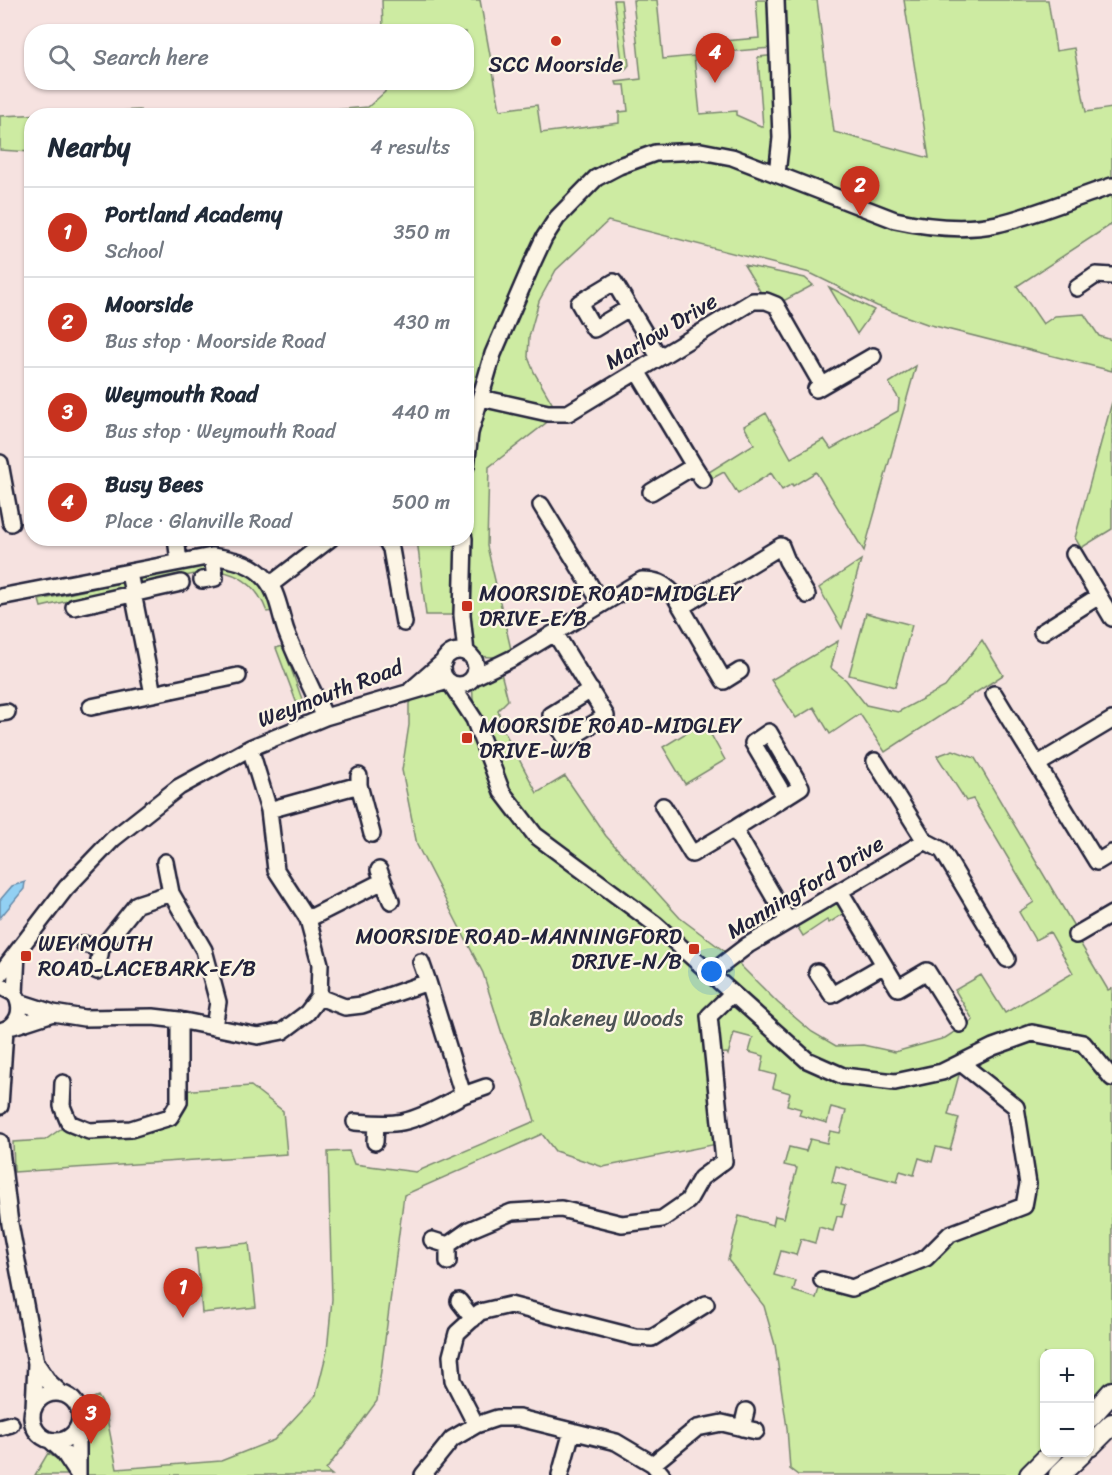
<!DOCTYPE html>
<meta charset="utf-8">
<style>
body{margin:0;font-family:Sriracha,sans-serif;background:#f6f6f7;color:#1f2937}
.controls{position:absolute;right:18px;bottom:18px;display:grid;overflow:hidden;border-radius:12px;box-shadow:0 2px 4px #0004}
.controls button{width:54px;height:54px;display:grid;place-items:center;padding:0;border:0;border-bottom:2px solid #e0e1e3;background:#fff;color:#1f2937;font:30px sans-serif}
.you{position:absolute;left:712px;top:972px;width:21px;height:21px;margin:-15px;border:4px solid #fff;border-radius:50%;background:#1a73e8;box-shadow:0 0 0 9px #1a73e833}
.badge{display:grid;place-items:center;width:39px;height:39px;border-radius:50%;background:#c8321e;color:#fff;font-size:20px;font-weight:700}
.pin{position:absolute;translate:-50% -50px;filter:drop-shadow(0 2px 3px #0008)}
.pin::after{content:'';position:absolute;top:32px;width:21px;height:18px;background:inherit;clip-path:polygon(0 0,100% 0,50% 100%)}
.list{margin:0;padding:0;list-style:none}
h2{display:flex;justify-content:space-between;align-items:center;height:78px;margin:0;padding:0 24px;font-size:26px}
h2 small{font-size:20px;font-weight:400;color:#747a83}
.list li{display:grid;grid-template-columns:39px 1fr auto;gap:18px;align-items:center;box-sizing:border-box;height:90px;padding:0 24px;border-top:2px solid #e0e1e3}
.list b{display:block;font-size:22px;white-space:nowrap}
.list p{margin:0;font-size:20px;white-space:nowrap;color:#747a83}
.list em{font-size:20px;font-style:normal;color:#747a83}
.icon{flex:none;width:33px;height:33px;fill:none;stroke:currentColor;stroke-width:2;stroke-linecap:round;stroke-linejoin:round}
.map{position:relative;flex:none;width:1112px;height:1475px;overflow:hidden}
.search{position:absolute;background:#fff;box-shadow:0 2px 4px #0004;left:24px;top:24px;width:450px;height:66px;display:flex;align-items:center;gap:15px;box-sizing:border-box;padding:0 21px;border-radius:24px;color:#747a83;font-size:22px}
.panel{position:absolute;background:#fff;box-shadow:0 2px 4px #0004;left:24px;top:108px;width:450px;height:438px;border-radius:24px}
.map>svg:first-child{display:block}
</style>
<div class="map">
<svg width="1112" height="1475" viewBox="0 0 1112 1475">
<rect width="100%" height="100%" fill="#f6e2e0"/>
<filter id="ink" filterUnits="userSpaceOnUse"><feTurbulence type="fractalNoise" baseFrequency=".0167" numOctaves="2"/><feDisplacementMap in="SourceGraphic" scale="12" xChannelSelector="R" yChannelSelector="G"/><feConvolveMatrix kernelMatrix="1 2 1 2 8 2 1 2 1" color-interpolation-filters="sRGB"/></filter>
<g filter="url(#ink)">
<path fill="#cdeba2" stroke="#78866e" stroke-width="1.5" fill-rule="evenodd" d="M382 0H480L500 110 537 105 541 133 619 123V112L628 111 625 85H617L616 82 641 79 633 0H657L663 59 694 56 700 114 736 111V115L763 127 758 57 778 55 776 0H817L834 132 929 158 904 0H1048L1056 51 1074 48 1086 112 1112 108V224L1017 286 1043 324 1055 316 1084 314 1099 336 1112 340V371L927 324 877 306 810 273 608 221 556 270 539 301 529 337 528 357 534 372 552 403 546 423 489 467 487 546 513 658 472 656 462 615H426L417 539 466 538V116H265L368 107 385 92V83L466 82V32L383 31Z
M614 0H621L629 65 624 71 615 72V70L623 69Z
M756 0H769L771 48 725 52 724 41 759 38Z
M140 110 141 115 32 116 31 152 0 150V116Z
M744 265 805 278 813 285 776 305 766 301Z
M829 287 874 310 857 334Z
M916 366 864 551 816 472 793 486 792 484 782 490 771 473 738 494 724 472 713 478 709 472 754 444 744 426 766 413 791 458 824 439 831 449 898 411 899 399 889 383Z
M1112 402V529L1081 548 1075 538Z
M861 560 842 628 819 588Z
M219 564C248 570 266 582 274 611L267 612C259 590 244 575 219 571Z
M205 565 206 572 137 585 136 578Z
M124 582 125 588 41 607 39 600Z
M866 613 912 625 895 687 849 675Z
M982 640 1003 675 885 752 860 714 830 734 814 707 796 718 771 680 838 641 831 668 846 680 866 705 898 712 945 687Z
M283 646 303 702 297 704 276 648Z
M499 665 508 700 498 710 503 729 537 793 565 776 606 836 680 918 732 957 778 1003 812 1032 836 1046 863 1045 895 1052 945 1038 973 1020 955 990 981 975 1005 1013 1073 973 1050 932 1035 940 1019 912 1034 902 973 799 966 801 937 756 953 750 975 758 1075 928 1076 936 1108 990 1112 988V1392L1090 1417V1354H1044V1452L1030 1475H798L790 1469 787 1428 775 1345 764 1306 728 1260 739 1216 773 1225 775 1216 784 1218 797 1168 784 1165 789 1147 806 1151 810 1139 827 1143 830 1131 840 1133 846 1111 831 1107 827 1123 799 1115 801 1109 787 1105 790 1093 773 1088 776 1075 761 1071 764 1056 749 1052 753 1038 734 1033 728 1055 727 1053 713 1054 722 1143 603 1167 555 1151 542 1134 404 1195 377 1401 326 1470 332 1475H35L48 1453 78 1474 75 1421 72 1407 98 1396 105 1408 117 1469 221 1461 274 1440 316 1395 327 1351 332 1299 328 1152 349 1151 354 1164 416 1172 535 1121 522 1080 503 1037 483 973 417 845 402 770 409 725V692L448 681 474 717 472 680ZM962 1064 1016 1107 1024 1206 950 1234 902 1268 852 1288 822 1280 816 1298 793 1291 796 1281 774 1275 781 1251 796 1255 801 1239 815 1243 819 1227 833 1231 837 1216 842 1217 845 1205 841 1204 846 1186 832 1182 836 1166 897 1182 900 1171 914 1175 919 1158 932 1162 936 1147 950 1150 959 1118 948 1115Z
M704 722 725 760 685 784 663 747Z
M840 891 851 909 829 923 827 920 803 936 792 918Z
M251 1086 283 1111 287 1154 14 1172 13 1142 45 1140 69 1123 89 1131 170 1117 179 1091Z
M249 1243 256 1307 202 1313 196 1248Z"/>
<path fill="#92d0f3" stroke="#658aa9" stroke-width="1.5" d="M25 882 24 889 0 918V900L12 886Z"/>
<g fill="none" stroke-linecap="round" stroke-linejoin="round">
<g stroke="#22223b" stroke-width="20">
<path id="minor" d="M776 0 781 138 777 174
M1077 288 1096 275 1112 276
M629 308 594 329 579 303 614 282 659 357
M637 371 694 466 651 492
M816 389 873 356
M481 398 548 413H568L753 301H766L776 305 822 385
M0 463 11 523
M466 466 470 433 493 354 531 266 544 238 557 218 596 178 619 166 655 153 701 151 732 157 895 220C927 227 964 231 997 224 1036 215 1074 198 1112 186
M694 466 703 480
M541 505 601 603
M176 538 179 562
M385 538 391 549 404 623
M464 538 462 615 466 653
M1074 554 1112 618
M129 573 153 694 238 676
M202 580 215 578 212 556
M270 585 331 538
M0 597 212 556C229 559 246 561 260 573 278 588 279 611 286 631 297 660 312 689 325 717
M74 607 181 583
M681 607 781 546 787 561 807 595
M1042 632 1099 596
M555 633 606 716 567 740 551 715 591 690
M442 668a17 17 0 1 1 34 0a17 17 0 1 1-34 0Z
M474 677 513 658 642 580C656 580 663 583 673 593L724 681 740 671
M451 684 474 719 502 792 535 835 655 924 807 1060 843 1076 895 1082 942 1072 993 1047 1032 1033 1083 1043 1112 1078
M411 690 444 661
M994 694 1097 862 1112 853
M91 707 153 694
M0 713 7 712
M875 761 925 841 942 850 1007 959
M1038 764 1112 720
M359 776V785L372 834
M785 797 753 743 769 732 801 787 734 829 788 921
M663 806 692 854 734 829
M269 810 359 785
M165 862 171 893 204 950 218 1002 214 1027
M379 870 391 901
M840 891 898 988 927 971 960 1024
M308 919 383 881
M1076 935 1112 914
M84 944 101 949 137 904 171 893
M421 962 428 982
M97 971 101 949
M817 972 832 995 884 965
M0 974 66 888 113 839 179 787 250 748 325 717 448 681
M710 974 748 945 925 841
M0 986 15 994C25 1010 18 1027 0 1031
M15 994 17 953
M319 997 345 1007 362 1005 428 982 463 1095C443 1105 424 1117 402 1122 387 1125 370 1123 355 1122
M19 1002 53 1013 84 1018 153 1017 179 1020 258 1036 283 1031 307 1013 319 997 320 964 308 919 276 870 269 810 250 748
M13 1026 53 1013
M63 1083 62 1106 69 1123 89 1131 131 1129 170 1117 179 1102V1020
M463 1095 486 1087
M0 1106 5 1030
M0 1142 10 1224 36 1363 34 1408
M375 1142 376 1124
M432 1240 448 1245 469 1230 512 1212 561 1209 622 1224 662 1219 688 1201 701 1178 724 1161 709 1016 732 994
M448 1262V1245
M822 1280 852 1288 926 1258 950 1234 1024 1206 1028 1184 1016 1107 962 1064
M459 1301 473 1319
M36 1363 49 1382 62 1394
M32 1417a24 24 0 1 1 48 0a24 24 0 1 1-48 0Z
M476 1425 453 1380 451 1356 457 1333 480 1312 510 1305 635 1337 652 1338 706 1304
M0 1427 11 1424
M78 1428V1475
M742 1428 746 1411
M51 1441 64 1453 78 1474
M653 1464 697 1428 722 1423 756 1431
M423 1475 452 1439 476 1425 497 1418H519L616 1442 653 1464 662 1475
M560 1475 572 1431"/>
</g>
<g stroke="#22223b" stroke-width="24">
<path id="major" d="M1090 1417 1112 1392
M1090 1446 1112 1424
M1030 1475 1053 1452
M1059 1475 1083 1452"/>
</g>
<use href="#minor" stroke="#fcf5e5" stroke-width="15"/>
<use href="#major" stroke="#fcf5e5" stroke-width="20"/>
</g>
</g>
<g fill="#c8321e" stroke="#fcf5e5" stroke-width="2">
<circle cx="556" cy="41" r="6"/>
<rect x="461" y="600" width="12" height="12" rx="3"/>
<rect x="461" y="732" width="12" height="12" rx="3"/>
<rect x="688" y="943" width="12" height="12" rx="3"/>
<rect x="20" y="950" width="12" height="12" rx="3"/>
</g>
<g text-anchor="middle" dominant-baseline="central" stroke-width="4.5" stroke-linejoin="round" paint-order="stroke">
<g font-size="22" fill="#22223b" stroke="#fcf5e5" text-anchor="start">
<text x="556" y="64" text-anchor="middle">SCC Moorside</text>
<text x="479" y="593">MOORSIDE ROAD-MIDGLEY<tspan x="479" dy="25">DRIVE-E/B</tspan></text>
<text x="479" y="725">MOORSIDE ROAD-MIDGLEY<tspan x="479" dy="25">DRIVE-W/B</tspan></text>
<text x="682" y="936" text-anchor="end">MOORSIDE ROAD-MANNINGFORD<tspan x="682" dy="25">DRIVE-N/B</tspan></text>
<text x="38" y="943">WEYMOUTH<tspan x="38" dy="25">ROAD-LACEBARK-E/B</tspan></text>
</g>
<g font-size="22" fill="#22223b" stroke="#fcf5e5">
<text transform="translate(661 331) rotate(-31)">Marlow Drive</text>
<text transform="translate(330 693) rotate(-21)">Weymouth Road</text>
<text transform="translate(805 887) rotate(-31)">Manningford Drive</text>
</g>
<g font-size="22" fill="#4d5455" stroke="#fcf5e5">
<text x="606" y="1018">Blakeney Woods</text>
</g>
</g>
</svg>
<div class="controls">
<button>+</button>
<button>−</button>
</div>
<div class="you"></div>
<div class="pin badge" style="left:183px;top:1318px">1</div>
<div class="pin badge" style="left:860px;top:216px">2</div>
<div class="pin badge" style="left:91px;top:1444px">3</div>
<div class="pin badge" style="left:715px;top:83px">4</div>
<div class="search"><svg class="icon" aria-label="search" viewBox="0 0 24 24"><circle cx="10" cy="10" r="6"/><path d="M15 15l6 6"/></svg>Search here</div>
<section class="panel">
<h2>Nearby<small>4 results</small></h2>
<ul class="list">
<li><span class="badge">1</span><div><b>Portland Academy</b><p>School</p></div><em>350 m</em></li>
<li><span class="badge">2</span><div><b>Moorside</b><p>Bus stop · Moorside Road</p></div><em>430 m</em></li>
<li><span class="badge">3</span><div><b>Weymouth Road</b><p>Bus stop · Weymouth Road</p></div><em>440 m</em></li>
<li><span class="badge">4</span><div><b>Busy Bees</b><p>Place · Glanville Road</p></div><em>500 m</em></li>
</ul>
</section>
</div>
